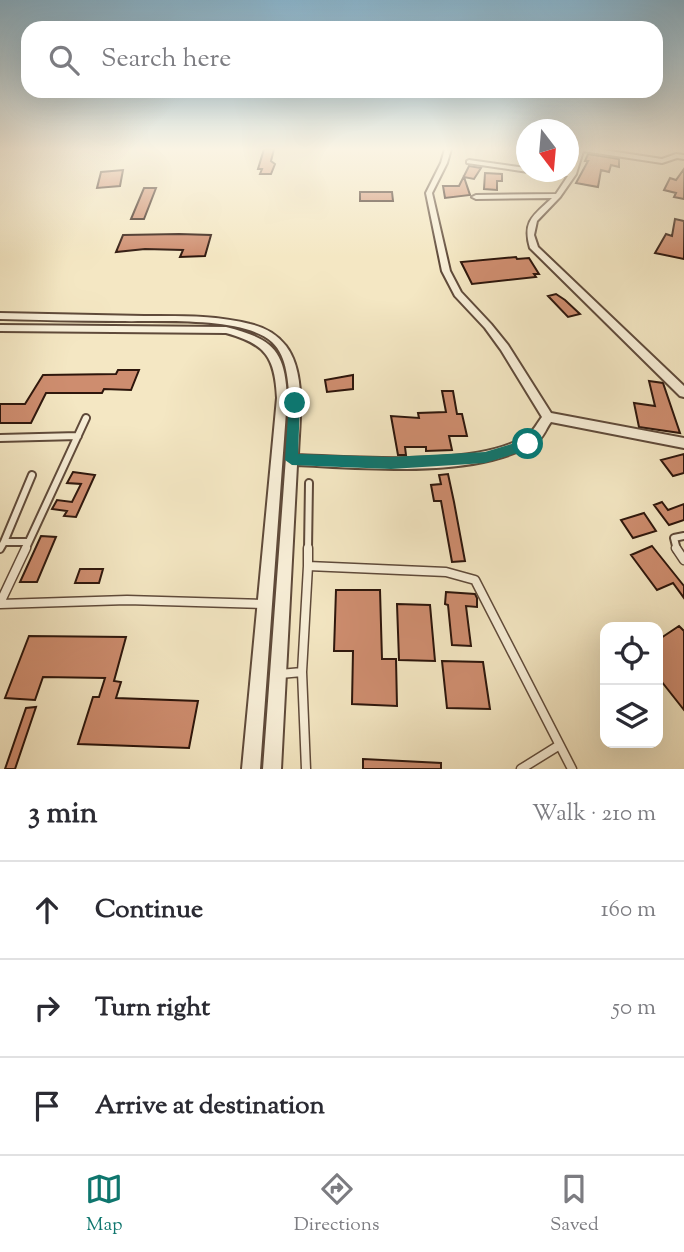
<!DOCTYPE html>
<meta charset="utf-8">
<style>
body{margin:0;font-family:"Sorts Mill Goudy",serif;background:#f2f2f3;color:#2b2b33}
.controls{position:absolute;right:21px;bottom:21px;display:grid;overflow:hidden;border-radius:14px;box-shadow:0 7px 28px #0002}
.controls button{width:63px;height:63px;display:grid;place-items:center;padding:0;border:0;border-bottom:2px solid #e1e1e2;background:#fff;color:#2b2b33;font:35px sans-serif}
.compass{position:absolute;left:516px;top:119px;width:63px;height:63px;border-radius:50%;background:#fff;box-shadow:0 7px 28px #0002;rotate:164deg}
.stop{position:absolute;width:21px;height:21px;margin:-16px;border:5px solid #0f766e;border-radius:50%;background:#fff}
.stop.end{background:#0f766e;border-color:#fff;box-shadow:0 2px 7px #0008}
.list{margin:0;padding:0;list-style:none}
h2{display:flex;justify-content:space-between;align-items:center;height:91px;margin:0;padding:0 28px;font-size:30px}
h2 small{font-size:23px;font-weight:400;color:#7c7c81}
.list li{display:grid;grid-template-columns:46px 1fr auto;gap:21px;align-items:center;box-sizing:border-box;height:98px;padding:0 28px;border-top:2px solid #e1e1e2}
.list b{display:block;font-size:26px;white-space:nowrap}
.list em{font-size:23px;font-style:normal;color:#7c7c81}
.icon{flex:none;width:38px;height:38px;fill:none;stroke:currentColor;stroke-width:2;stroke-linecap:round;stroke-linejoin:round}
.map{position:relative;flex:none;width:684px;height:769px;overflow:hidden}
.search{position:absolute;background:#fff;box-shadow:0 7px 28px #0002;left:21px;right:21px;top:21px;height:77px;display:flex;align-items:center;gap:18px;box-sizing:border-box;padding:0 24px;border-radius:21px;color:#7c7c81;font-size:26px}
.sheet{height:385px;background:#fff}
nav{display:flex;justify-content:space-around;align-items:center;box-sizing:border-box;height:98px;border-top:2px solid #e1e1e2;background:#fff;font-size:19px;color:#7c7c81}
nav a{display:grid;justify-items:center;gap:4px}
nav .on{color:#0f766e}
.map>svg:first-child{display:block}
</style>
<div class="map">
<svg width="684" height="769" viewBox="0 0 684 769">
<rect width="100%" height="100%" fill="#f4e7c3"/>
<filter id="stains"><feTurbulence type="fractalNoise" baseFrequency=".00286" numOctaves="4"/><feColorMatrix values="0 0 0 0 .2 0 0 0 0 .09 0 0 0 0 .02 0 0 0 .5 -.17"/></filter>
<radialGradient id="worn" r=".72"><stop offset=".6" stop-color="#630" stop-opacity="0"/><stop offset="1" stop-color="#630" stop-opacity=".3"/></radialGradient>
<path fill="#ce8d6f" stroke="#2d160c" stroke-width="2" d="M264 149H274L271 161 275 164 271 174H260L262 169H258Z
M588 154 619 159V167L611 165 609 172 601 170 598 187 576 183 588 161H585Z
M469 166 481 168 474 179 464 177 470 195 445 198 443 186H459Z
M684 169V199L674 197 676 193 664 190 670 178 676 180Z
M123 170 120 186 97 188 101 172Z
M485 173 502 174V181H497V190L484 189Z
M144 188H156L144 219H131Z
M360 192H392L393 201H360Z
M675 219 684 221V259L655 253 666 234 672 236Z
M179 234 211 235 205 256 180 257 183 250 145 249 116 252 123 235Z
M516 257 517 259 529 258 539 274H534L536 277 472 284 461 262Z
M556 294 565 300 580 314 568 317 548 296Z
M118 370H139L131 390 104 389 102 393H46L31 423H0V404H25L43 375 116 374Z
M353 375V389L327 392 325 380Z
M649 381 663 383 680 433 639 427 634 403 655 406Z
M442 391H453L457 414H462L467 436H449L452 450 426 451V447H405L406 455H398L391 416 419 418 418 413 446 412Z
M684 454V473L673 476 661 460Z
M73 472 95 475 76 517 64 516 67 511 52 509 57 500 72 502 81 484 67 483Z
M448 474 454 502 465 561 452 562 441 501H434L431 485 441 484 439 475Z
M662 502 668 510 684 504V520L669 525 654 505Z
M644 513 656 531 633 538 621 520Z
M41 536 56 537 37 582H20Z
M652 546 684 586V598L673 583 657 590 631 555Z
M80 569H103L99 583H75Z
M336 590H380L382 659H396L397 706 352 704 353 651H334Z
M446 592 475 594 477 598V607L466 606 471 646 452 645 448 605 445 604Z
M397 604 430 605 435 661 399 660Z
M679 626 684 631V710L658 677 661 673 658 668V640Z
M29 636 126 637 114 681 121 682 116 698 198 701 189 748 78 744 93 697H99L105 678 43 677 35 700 5 698Z
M442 661 483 662 490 709 447 708Z
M36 707 15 769H5L26 708Z
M363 759 441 763V769H363Z"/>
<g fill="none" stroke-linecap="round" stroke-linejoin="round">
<g stroke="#5f4a3a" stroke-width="10">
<path id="service-far1" d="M0 438 78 436
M4 542 32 475
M0 549 4 542H28
M25 550 86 418
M308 550 309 483
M677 550 674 538 684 536"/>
</g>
<g stroke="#5f4a3a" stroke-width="11">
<path id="service" d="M676 548 684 560
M308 566V548
M0 603 26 548
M0 604 127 600 264 604
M302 672 306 769
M280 674 302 672 308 566 446 572 475 580 572 769
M521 769 558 746"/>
</g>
<g stroke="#5f4a3a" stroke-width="4">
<path id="minor" d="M445 149H451L447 163 432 193 450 271 461 292 491 324 508 345 551 413 684 438V448L551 422C547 427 544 436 539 440 536 443 529 445 525 448 467 478 362 468 297 465L281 769H263L290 403C288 383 288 357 272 342 244 316 157 322 119 321 79 321 40 320 0 319V313C48 314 96 315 144 316 180 316 216 315 250 324 264 327 277 334 286 346 307 374 299 422 298 455 355 457 483 468 529 434 534 430 538 422 542 417L501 350 485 328 455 296 442 271 426 193 441 163Z
M577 149H597L662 159 676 154 684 155V159L677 158 662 163 583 151 576 174 560 197 537 221 534 235 538 247 684 386V397L680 396 530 248C522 221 534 215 552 198L476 199 472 197 476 195 556 194 568 176 533 174 530 172H570Z
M469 160 526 168 528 172 467 163V161Z
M0 325 226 327C272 339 285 349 287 398L260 769H242L277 398C275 357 266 344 226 333L0 331Z"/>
</g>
<use href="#service-far1" stroke="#f8efd8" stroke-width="6"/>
<use href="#service" stroke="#f8efd8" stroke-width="8"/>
<use href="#minor" fill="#f8efd8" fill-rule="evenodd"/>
</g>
<linearGradient id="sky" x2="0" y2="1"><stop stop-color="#89b8d3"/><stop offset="0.58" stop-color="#faf4e4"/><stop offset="1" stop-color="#faf4e4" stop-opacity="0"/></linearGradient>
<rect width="684" height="257" fill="url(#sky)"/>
<path fill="#0f766e" d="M295 399 300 403 298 454 391 457 485 452 528 439 535 444 533 448 485 463 391 469 292 465 285 460 289 403Z"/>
<rect width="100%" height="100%" filter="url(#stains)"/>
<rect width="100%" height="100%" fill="url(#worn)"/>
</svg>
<div class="controls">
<button><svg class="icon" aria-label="locate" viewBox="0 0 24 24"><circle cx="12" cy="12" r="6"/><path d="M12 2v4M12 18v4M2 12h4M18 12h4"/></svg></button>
<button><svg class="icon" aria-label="layers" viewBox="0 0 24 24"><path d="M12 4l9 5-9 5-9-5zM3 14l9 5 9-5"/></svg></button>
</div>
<svg class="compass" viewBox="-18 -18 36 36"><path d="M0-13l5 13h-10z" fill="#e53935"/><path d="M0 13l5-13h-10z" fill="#7c7c81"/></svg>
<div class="stop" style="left:528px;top:444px"></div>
<div class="stop end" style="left:295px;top:403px"></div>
<div class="search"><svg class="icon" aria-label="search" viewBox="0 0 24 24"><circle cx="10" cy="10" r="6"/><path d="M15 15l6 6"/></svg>Search here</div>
</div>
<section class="sheet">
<h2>3 min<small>Walk · 210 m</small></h2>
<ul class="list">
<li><svg class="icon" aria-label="ahead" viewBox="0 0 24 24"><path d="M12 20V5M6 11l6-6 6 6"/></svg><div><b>Continue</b></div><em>160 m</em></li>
<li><svg class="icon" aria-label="right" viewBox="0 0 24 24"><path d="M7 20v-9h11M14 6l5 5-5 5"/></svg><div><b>Turn right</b></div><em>50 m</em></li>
<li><svg class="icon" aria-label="arrive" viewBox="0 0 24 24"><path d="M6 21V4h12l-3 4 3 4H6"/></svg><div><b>Arrive at destination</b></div></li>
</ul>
</section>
<nav>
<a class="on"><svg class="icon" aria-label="map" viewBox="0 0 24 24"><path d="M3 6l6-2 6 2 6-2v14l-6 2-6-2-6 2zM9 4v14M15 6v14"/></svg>Map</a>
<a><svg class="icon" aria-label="directions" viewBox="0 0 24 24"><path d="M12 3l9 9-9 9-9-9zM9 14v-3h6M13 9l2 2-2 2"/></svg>Directions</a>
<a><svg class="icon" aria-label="saved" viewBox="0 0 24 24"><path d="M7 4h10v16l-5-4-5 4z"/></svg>Saved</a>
</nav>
